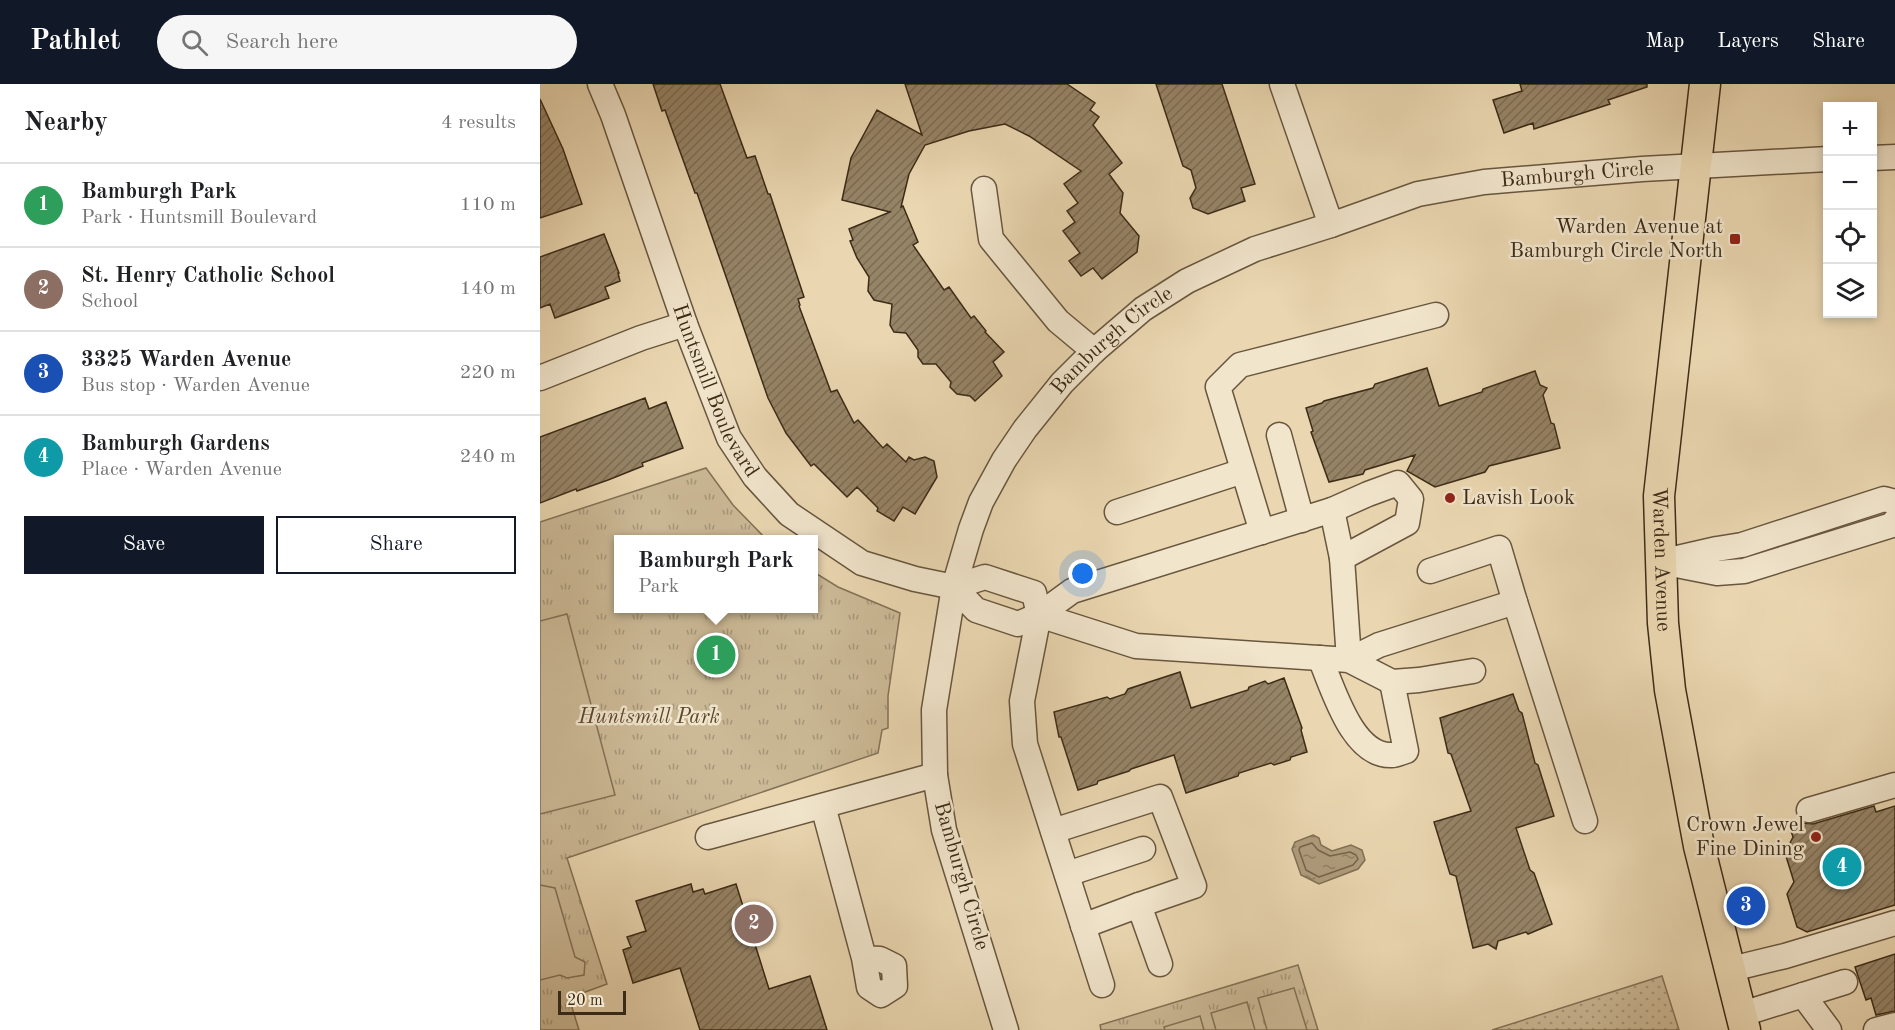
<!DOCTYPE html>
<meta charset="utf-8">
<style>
body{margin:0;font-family:"Old Standard TT",serif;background:#f6f6f6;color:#202124}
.controls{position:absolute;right:18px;top:18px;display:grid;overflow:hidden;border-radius:0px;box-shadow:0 3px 9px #0003}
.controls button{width:54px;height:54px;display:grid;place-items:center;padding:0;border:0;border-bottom:2px solid #e0e0e0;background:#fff;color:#202124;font:30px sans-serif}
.scale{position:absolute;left:18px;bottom:15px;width:68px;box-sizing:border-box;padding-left:6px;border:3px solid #3c2b17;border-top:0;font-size:16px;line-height:21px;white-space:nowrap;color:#3c2b17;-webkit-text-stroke:4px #f1e5cc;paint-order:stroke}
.you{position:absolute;left:543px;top:490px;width:21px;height:21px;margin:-15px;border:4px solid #fff;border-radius:50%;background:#1a73e8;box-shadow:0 0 0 9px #1a73e833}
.badge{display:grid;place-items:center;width:39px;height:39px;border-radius:50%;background:#111827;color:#fff;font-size:20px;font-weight:700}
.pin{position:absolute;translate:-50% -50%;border:3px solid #fff;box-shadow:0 2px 6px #0006}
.popup{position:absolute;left:74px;top:451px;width:204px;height:78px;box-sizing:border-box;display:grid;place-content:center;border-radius:0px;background:#fff;filter:drop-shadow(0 2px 4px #0005);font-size:20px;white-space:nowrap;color:#757577}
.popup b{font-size:22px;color:#202124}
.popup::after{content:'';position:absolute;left:50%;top:100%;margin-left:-12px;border:12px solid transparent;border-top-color:#fff}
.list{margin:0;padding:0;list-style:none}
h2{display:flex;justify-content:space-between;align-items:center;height:78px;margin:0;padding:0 24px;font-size:26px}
h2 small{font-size:20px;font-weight:400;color:#757577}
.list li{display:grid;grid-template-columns:39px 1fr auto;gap:18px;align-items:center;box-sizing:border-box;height:84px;padding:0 24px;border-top:2px solid #e0e0e0}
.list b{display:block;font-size:22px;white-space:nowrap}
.list p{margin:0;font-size:20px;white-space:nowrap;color:#757577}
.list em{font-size:20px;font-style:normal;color:#757577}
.actions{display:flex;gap:12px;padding:18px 24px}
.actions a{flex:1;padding:14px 0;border:2px solid #111827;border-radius:0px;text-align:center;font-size:21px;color:#111827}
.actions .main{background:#111827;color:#fff}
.icon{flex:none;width:33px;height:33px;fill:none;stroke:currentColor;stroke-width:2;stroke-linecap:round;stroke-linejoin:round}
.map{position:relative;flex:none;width:1355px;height:946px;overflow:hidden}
header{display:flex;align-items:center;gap:36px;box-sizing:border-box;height:84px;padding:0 30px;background:#111827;color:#fff}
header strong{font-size:28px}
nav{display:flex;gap:33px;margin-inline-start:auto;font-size:21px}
.search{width:420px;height:54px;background:#f6f6f6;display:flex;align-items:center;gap:15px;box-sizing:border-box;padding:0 21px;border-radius:33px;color:#757577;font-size:22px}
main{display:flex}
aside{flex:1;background:#fff}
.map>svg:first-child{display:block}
</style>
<header>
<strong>Pathlet</strong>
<div class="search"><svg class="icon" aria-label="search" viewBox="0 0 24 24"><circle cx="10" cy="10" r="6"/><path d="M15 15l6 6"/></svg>Search here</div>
<nav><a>Map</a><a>Layers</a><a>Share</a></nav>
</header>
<main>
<aside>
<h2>Nearby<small>4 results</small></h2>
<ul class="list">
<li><span class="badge" style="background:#2e9e5b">1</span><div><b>Bamburgh Park</b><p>Park · Huntsmill Boulevard</p></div><em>110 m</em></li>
<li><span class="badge" style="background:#8d6e63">2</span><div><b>St. Henry Catholic School</b><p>School</p></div><em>140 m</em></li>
<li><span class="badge" style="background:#1a4fb4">3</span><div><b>3325 Warden Avenue</b><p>Bus stop · Warden Avenue</p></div><em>220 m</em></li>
<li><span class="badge" style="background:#0f9aa8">4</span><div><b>Bamburgh Gardens</b><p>Place · Warden Avenue</p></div><em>240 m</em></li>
</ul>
<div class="actions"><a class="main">Save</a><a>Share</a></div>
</aside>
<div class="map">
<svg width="1355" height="946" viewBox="0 0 1355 946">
<defs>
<pattern id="grass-dots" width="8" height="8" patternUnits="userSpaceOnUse" patternTransform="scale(1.5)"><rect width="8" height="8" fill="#ccba97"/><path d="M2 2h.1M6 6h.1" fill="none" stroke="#a7977a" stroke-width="1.8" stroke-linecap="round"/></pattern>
<pattern id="park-tufts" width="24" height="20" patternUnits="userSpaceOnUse" patternTransform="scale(1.5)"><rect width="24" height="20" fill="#ccba97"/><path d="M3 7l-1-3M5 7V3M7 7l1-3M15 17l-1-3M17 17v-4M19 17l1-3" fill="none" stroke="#a7977a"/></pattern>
<pattern id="water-ripples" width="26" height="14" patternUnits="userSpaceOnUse" patternTransform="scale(1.5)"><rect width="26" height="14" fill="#af9d7d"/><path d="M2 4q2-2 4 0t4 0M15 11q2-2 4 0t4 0" fill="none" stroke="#908065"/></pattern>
<pattern id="building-hatch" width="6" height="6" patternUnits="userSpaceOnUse" patternTransform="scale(1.5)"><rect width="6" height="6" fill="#968467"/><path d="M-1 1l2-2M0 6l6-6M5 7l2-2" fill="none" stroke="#7c6c54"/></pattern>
</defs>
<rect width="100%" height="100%" fill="#ead7b1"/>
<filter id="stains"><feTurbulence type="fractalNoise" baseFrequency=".00333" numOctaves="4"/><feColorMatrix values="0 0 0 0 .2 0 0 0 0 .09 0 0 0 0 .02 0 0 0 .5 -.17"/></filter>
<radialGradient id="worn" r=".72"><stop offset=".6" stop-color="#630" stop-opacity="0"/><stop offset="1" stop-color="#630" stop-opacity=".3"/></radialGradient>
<path fill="url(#grass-dots)" stroke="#847257" stroke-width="1.5" d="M1122 892 1139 946H952Z"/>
<path fill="url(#park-tufts)" stroke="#847257" stroke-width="1.5" d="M166 384 193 421 226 455 78 456V524H274V488L298 503 360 529 348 612V644L342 646 338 669 27 774 67 900 29 914 39 946H0V438Z
M758 881 778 946H561L560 941Z"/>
<path fill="#ccba97" stroke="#847257" stroke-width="1.5" d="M27 530 75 711 0 730V537Z
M0 801 15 804 35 873 45 878 44 891 27 894 20 891 0 896Z
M754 904 767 946H727L718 914Z
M707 918 715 946H676L671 929Z
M660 932 664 946H625L624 943Z"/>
<path fill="url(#water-ripples)" stroke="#816f54" stroke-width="1.5" d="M773 751 779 754 781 761 792 767 811 761 822 766 825 776 818 785 779 800 761 791 752 765 755 758Z"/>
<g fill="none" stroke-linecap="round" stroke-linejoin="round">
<path stroke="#76644a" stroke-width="1.5" d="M772 759 778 766 790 772 810 768 816 771 818 775 813 781 779 793 766 786 759 766 760 763Z"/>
</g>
<path fill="url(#building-hatch)" stroke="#3c2b17" stroke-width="1.5" d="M113 0H180L207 74 215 72 228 110H230L264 213 258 215 260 221 259 222 291 308 297 306 314 339 318 336 343 364 347 360 366 378 369 373 374 376 385 373 394 377 397 393 375 430 363 423 354 437 337 427 338 424 317 403 307 413 274 380 271 382 246 349 228 314 157 109H155L125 26 122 27Z
M365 0H527L555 19 550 26 559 33 553 41 582 79 569 90 583 109 580 129 599 152 597 168 562 195 553 184 541 192 529 177 540 169 523 147 535 138 527 127 538 119 524 100 541 87 489 52 465 40 429 47 385 61 369 90 361 123 363 122 378 158 373 161 404 206 409 203 431 234 434 232 446 247 445 248 464 268 453 278 462 292 435 317 430 312 417 310 410 303 411 298 396 280H383L378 273V266L366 249 354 248 350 241 352 220 334 216 328 207 329 193 317 174 310 157 313 156 309 145 350 128 302 116 311 74 337 26 382 51Z
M616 0H682L715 100 701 104 705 117 668 130 653 124 650 114 656 104 651 86 643 82Z
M980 0H1107V3L1068 16 1070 20 994 45 993 39 964 49 953 16 982 7Z
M0 15 23 65 42 120 0 134Z
M64 150 79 189H78L80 197 65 203 69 214 15 234 10 220 0 224V173Z
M887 284 899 322 942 308 943 305 995 287 1000 301 1007 304 1003 311 1011 339 1014 340 1020 364 949 382 945 388 895 403 867 387 875 371 825 386 823 390 789 398 771 348 773 347 766 324 782 319 784 317 833 304 835 300Z
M105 314 109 325 126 318 143 364 102 379 103 382 68 396 37 407 36 405 0 419V353Z
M640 588 651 624 708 606 709 603 725 597 728 600 744 594 762 644 761 646 767 668 751 673 750 676 734 681 731 679 699 689 698 692 646 709 634 671 591 685 589 687 558 697 557 700 538 706 521 653H519L514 628 567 613 570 615 585 610 588 605Z
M973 610 979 627 982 629 995 679 998 681 1014 732 976 744 990 786 994 789 1012 840 988 850 986 848 958 857 956 865 948 860 933 864 916 792 910 790 894 738 931 727 911 670 908 669 900 634Z
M1334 722 1336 728 1355 722V821L1267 848 1257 843 1247 810 1254 798 1245 769 1253 753 1250 744 1265 739 1273 740Z
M151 800 153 808 163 805 165 810 196 800 229 905 270 892 287 946H160L140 884 93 899 83 866 91 863 87 853 106 847 96 817Z
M1355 870V927L1336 931 1331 914 1326 916 1315 883Z"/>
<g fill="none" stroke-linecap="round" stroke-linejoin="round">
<g stroke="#68563e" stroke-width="27">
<g id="minor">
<path id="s1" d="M60 0 73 31 145 240 189 354 215 393 249 430 322 479 375 495 414 503 445 493 494 509 499 531 482 617 485 660 562 901"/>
<path d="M742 0 791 141"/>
<path d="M1332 74 1355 73"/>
<path d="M444 105 451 155 518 237 554 267"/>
<path d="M0 294 101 254 145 240"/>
<path d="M739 351 762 436"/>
<path d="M792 426 802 474 809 576"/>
<path d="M577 428 703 387"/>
<path d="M722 448 678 303 700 281 896 231"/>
<path d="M1129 476 1177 465 1202 461 1344 415 1355 418"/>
<path d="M1121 478 1177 489 1204 487 1352 441 1355 437"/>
<path d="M890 487 959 464 975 518"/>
<path d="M414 503 436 526 478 540 499 531 532 507 792 426 828 410 858 399 871 415 867 439 802 474"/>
<path d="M499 531 596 562 809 576 852 598 879 596 933 587"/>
<path d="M780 574C793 604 812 673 852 671 856 671 862 668 866 667L852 598"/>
<path d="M809 576 839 561 975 518 1045 737"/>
<path d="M283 722 324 874 329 903 341 911 355 902 354 882 340 875 324 874"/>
<path d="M1269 726 1355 701"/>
<path d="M513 747 620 713 654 802 599 821"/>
<path d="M168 753 395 691"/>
<path d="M527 790 603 765"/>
<path d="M543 842 599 821 620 880"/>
<path d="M1191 885 1245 872 1355 839"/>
<path d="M1263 911 1289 946"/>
<path d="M1202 930 1305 898"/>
<path id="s2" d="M466 946 404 746 395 691 394 626 414 503 431 445 441 418 464 376 485 345 522 299 554 267 603 225 647 197 715 165 791 141 878 110 944 98 1102 85 1288 75"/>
<path d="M1336 946 1355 941"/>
</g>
</g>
<g stroke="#3c2b17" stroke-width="33">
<g id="major">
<path id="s3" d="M1165 0 1119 412 1123 539 1130 606 1159 762 1205 946"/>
</g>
</g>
<use href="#minor" stroke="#f1e5cc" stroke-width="24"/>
<use href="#major" stroke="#ead7b1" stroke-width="30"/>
</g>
<g fill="#8f2418" stroke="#f1e5cc" stroke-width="2">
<rect x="1189" y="149" width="12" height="12" rx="3"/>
<circle cx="910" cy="414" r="6"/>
<circle cx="1276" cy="753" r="6"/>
</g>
<g text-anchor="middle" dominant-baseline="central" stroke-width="5" stroke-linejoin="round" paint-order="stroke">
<g font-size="21" fill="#3c2b17" stroke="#f1e5cc">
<text stroke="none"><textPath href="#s2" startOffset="1258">Bamburgh Circle</textPath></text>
<text stroke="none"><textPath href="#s2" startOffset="754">Bamburgh Circle</textPath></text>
<text stroke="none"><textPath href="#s1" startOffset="328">Huntsmill Boulevard</textPath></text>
<text stroke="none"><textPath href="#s3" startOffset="478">Warden Avenue</textPath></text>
<text transform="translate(421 792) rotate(74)">Bamburgh Circle</text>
</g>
<g font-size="21" fill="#3c2b17" stroke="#f1e5cc" text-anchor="end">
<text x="1183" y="143">Warden Avenue at<tspan x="1183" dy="24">Bamburgh Circle North</tspan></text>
<text x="922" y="414" text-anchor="start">Lavish Look</text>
<text x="1264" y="741">Crown Jewel<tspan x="1264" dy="24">Fine Dining</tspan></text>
</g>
<g font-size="21" font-style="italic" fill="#594831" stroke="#f1e5cc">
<text x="109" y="633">Huntsmill Park</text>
</g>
</g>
<rect width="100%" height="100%" filter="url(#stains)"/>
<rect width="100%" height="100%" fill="url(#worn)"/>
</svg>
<div class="controls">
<button>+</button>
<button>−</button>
<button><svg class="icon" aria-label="locate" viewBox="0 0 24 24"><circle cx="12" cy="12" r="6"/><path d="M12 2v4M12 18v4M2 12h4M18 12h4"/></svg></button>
<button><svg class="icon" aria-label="layers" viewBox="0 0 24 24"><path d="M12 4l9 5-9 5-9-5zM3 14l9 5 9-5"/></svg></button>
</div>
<div class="scale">20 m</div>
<div class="you"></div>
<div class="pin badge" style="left:176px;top:571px;background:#2e9e5b">1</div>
<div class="popup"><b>Bamburgh Park</b>Park</div>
<div class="pin badge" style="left:214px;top:840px;background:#8d6e63">2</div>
<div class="pin badge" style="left:1206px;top:822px;background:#1a4fb4">3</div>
<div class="pin badge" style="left:1302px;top:783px;background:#0f9aa8">4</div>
</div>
</main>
